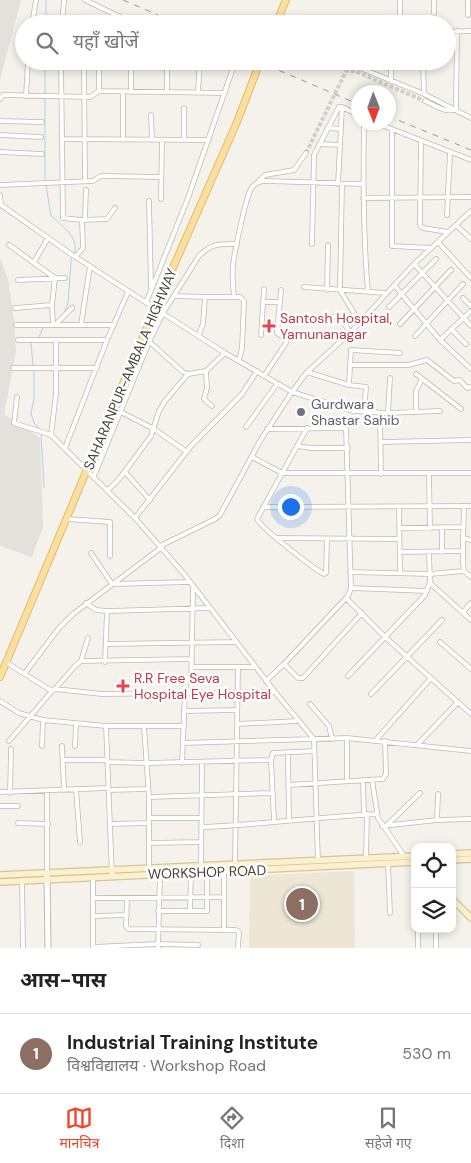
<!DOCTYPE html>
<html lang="hi">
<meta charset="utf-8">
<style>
body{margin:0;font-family:"DM Sans","Noto Sans Devanagari",sans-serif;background:#f2f2f2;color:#222}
.controls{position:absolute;right:15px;bottom:15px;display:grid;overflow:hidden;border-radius:10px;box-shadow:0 2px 8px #0003}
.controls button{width:45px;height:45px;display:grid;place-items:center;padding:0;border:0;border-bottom:1px solid #e0e0e0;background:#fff;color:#222;font:25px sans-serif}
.compass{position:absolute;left:351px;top:85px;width:45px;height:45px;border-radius:50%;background:#fff;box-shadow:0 2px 8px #0003;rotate:179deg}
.you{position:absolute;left:290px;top:506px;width:18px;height:18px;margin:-12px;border:4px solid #fff;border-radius:50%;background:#1a73e8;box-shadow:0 0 0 8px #1a73e833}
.badge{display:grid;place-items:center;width:32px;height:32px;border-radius:50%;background:#f24124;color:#fff;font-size:16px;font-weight:700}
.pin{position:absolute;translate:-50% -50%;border:2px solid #fff;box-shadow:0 1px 5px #0006}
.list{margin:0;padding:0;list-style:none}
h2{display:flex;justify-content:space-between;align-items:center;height:65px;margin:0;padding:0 20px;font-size:21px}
h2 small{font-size:16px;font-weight:400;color:#767676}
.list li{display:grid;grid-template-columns:32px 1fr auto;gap:15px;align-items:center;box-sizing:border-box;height:80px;padding:0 20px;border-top:1px solid #e0e0e0}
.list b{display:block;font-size:19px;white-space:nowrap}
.list p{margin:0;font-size:16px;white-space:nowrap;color:#767676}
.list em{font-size:16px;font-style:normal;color:#767676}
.icon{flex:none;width:28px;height:28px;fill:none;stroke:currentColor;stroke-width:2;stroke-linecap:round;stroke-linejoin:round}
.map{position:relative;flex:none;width:471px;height:948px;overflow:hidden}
.search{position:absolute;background:#fff;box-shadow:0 2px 8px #0003;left:15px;right:15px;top:15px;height:55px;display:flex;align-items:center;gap:12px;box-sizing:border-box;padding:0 18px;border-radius:28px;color:#767676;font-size:19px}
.sheet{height:145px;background:#fff}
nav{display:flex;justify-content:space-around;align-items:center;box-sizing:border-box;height:70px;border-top:1px solid #e0e0e0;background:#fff;font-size:14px;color:#767676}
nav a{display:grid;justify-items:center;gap:2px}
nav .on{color:#f24124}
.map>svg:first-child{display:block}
</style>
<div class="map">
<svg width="471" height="948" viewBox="0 0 471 948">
<rect width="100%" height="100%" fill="#f5f2eb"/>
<path fill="#e4e1dc" d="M0 0H21L0 80Z
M0 258 8 279 14 319 16 352 4 414 40 438 43 527 32 557 0 546Z"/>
<path fill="#ede6d5" d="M354 871 355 948H249L250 876Z"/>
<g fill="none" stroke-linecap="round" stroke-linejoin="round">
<path stroke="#aad3ee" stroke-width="1" d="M46 24V0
M45 61V179L51 216C61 224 81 240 74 253
M64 314 68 303 71 261 72 257
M38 339 43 328
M33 365 31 343 34 341
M34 369V399L31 413 34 423 40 430
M41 434 44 488"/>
<path stroke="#d3cfc7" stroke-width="4" stroke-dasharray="4 2" stroke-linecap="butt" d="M306 153 346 71H355L425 101"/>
<g stroke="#c0b9ad" stroke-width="5.5">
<path id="minor" d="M85 0 135 24
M468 0V15
M434 13V0
M400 14V0
M32 24 36 0
M62 24 64 0
M447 32 471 31
M61 61 63 218 82 220 107 219 115 208
M84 61 85 181
M131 61V92
M167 61V92
M423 61 424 94
M99 62V91
M363 69 424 94 471 118
M391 81V61
M198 92 200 61
M26 96 28 61
M0 99 3 95H6L90 97 99 91 225 93
M425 101C434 105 447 114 456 109L457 31
M184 108V140
M151 115 152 140
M0 121 42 122
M364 122C363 179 363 235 368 292
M374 122 471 160
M327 128 341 129
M392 130V246L431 248
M0 135 41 137
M62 139 209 140
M123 140V92
M421 141 420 225 423 228 448 232
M319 144 340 145
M0 152 42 154
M259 181 265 175 294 170 306 153
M338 184 342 107
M342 184 340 290 360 323
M0 185 93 181 101 176 161 177
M0 195 1 205 71 254 156 309 225 353 292 392 353 411 388 413 440 411
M363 198 471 197
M161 199 162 140
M149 201 151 287
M447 215 450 152
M85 220 86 190
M456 225 471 239
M438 242 471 278
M312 244 314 155 339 107H342L358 115
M9 245 55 278 52 305 53 324
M75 257 83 248 82 220
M34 262 48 238
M414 264 471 326
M18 280 65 278
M394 285 440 340 471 369
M304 287 386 293
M327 290 328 245
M174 296 205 297
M234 297C233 287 232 276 233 266 234 254 246 195 252 187 257 182 260 181 266 181L363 184
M463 298 471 306
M263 302H279
M146 303 188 198 233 68V63L231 61
M389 307 436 259
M15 308 52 305
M279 319 336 317 343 321 350 333
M56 324 72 308
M400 324 451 270
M16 325H114
M81 325 90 266
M451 329 466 344
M261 335 264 289
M143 336 183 372 188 374
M198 336 203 324 205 297H240L244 301 242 348 239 360
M415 336 463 284
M18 340H107
M440 340 471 311
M350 365H408L427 360 454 381 460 380 467 388 471 387
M13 368H97
M206 371 207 388 204 399 212 406
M307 372 349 385 366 387 364 412
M416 374 461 409
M264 376 286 343 285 339 277 333 281 290
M349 385 351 350 400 353
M17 397 14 423 51 435 135 518 184 574 275 692 314 739 318 861
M113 408 154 429 187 452
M416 412V391L422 379
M380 413 381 474
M388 413 390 378
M246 427 277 384
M307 428 257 519C261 528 313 568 324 574L326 573 327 539
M51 435 56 393V340
M381 442 471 440
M297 446 311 448H348
M65 448 107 340 128 292
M252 457 282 473H471
M125 472 150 500
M429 474 430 528
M94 476 149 342 163 313 199 256C212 243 220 244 237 244
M108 490 120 478 151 436 159 411 165 401 188 374 206 371 225 353
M464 506 463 538 471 540
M263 507 471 506
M399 507 400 573
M135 518 191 446 242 394 257 371
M67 519 110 522V556
M399 528 463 527
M442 528V552
M278 538 399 539
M160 546 215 519 220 515 260 441 292 392 307 372 350 333 414 264 471 211
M400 552 463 551
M91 553 112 584 189 582
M464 571 471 577
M350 572 430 574 464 571 463 563V538
M430 583 471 620
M351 588 427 591
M346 598 385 637 471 714
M86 603 96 610 107 611 210 608
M463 612 471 603
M440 642 471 669
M106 644 235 642
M81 661 192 659
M105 662 107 611
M7 663 52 691 55 689 102 694 275 692
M284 664 298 678H303L362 613
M192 667H254
M25 673 59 628 73 614 162 547
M348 676 425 595 430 582 429 552
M266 681 284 664 348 596 351 588 346 428 267 429
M55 689 75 666 81 661 88 638
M191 693 193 588
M371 694 442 620
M0 701 19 713 43 720 106 726H184
M310 704 329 726 332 739
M184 711 237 710
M237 724 298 721
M106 726 112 876
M144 727 149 797V868
M9 741 52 691
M375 741 431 678
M183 743 347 738 471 751
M418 744 458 702
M42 746 43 720
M62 746 64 790
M75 746 76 724
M288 753 289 820
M63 760H106
M107 762 146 763 271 760
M182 763 185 693
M363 780 364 814
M372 780 378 818 404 856
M347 781V738
M288 785 383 779 386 774 385 741
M76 789 80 842
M108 790 148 789
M0 792 108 788
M10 793 11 749
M149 797 273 793
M0 806H18
M149 818H201
M437 820 438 794
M274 821 271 760 273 753 314 751
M18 823 48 824
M110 824 149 823
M387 825 420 793
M382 826 437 820 471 819
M201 827C260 825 318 817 376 814
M149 843 201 842
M366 858 367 814
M388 863 390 913
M235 864 238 667
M201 867 202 762
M47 873V791
M93 877V947
M22 881 23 948
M94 898 224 897
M127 898 126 926 128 929 236 930 239 932 238 948
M158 911H190L191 873
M190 911H207V872
M93 916 127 915
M224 930V871
M93 947 157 944 198 945
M158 948 160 874
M418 948V929
M436 948V929"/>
</g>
<g stroke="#c0b9ad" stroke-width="7">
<path id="tertiary" d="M47 876 48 948"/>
</g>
<g stroke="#d3c49c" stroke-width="8">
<path id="secondary" d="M452 854 471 853
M452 860 471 859
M0 875 415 856
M0 882 415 862
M452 899 471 918"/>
</g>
<g stroke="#e0bc6d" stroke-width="8">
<path id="primary" d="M276 24 286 0
M0 677 143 336 237 122 255 75"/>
</g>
<use href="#minor" stroke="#fff" stroke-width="4"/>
<use href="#tertiary" stroke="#fff" stroke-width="5"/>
<use href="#secondary" stroke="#fdf1cd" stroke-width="5.5"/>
<use href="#primary" stroke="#fbdf9e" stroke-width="6"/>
<path stroke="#999" stroke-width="1" stroke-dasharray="6 6" stroke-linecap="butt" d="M123 0 179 24
M257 61 358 104
M388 116 471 150"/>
<g stroke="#e0bc6d" stroke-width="8" stroke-linecap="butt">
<path id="primary-bridge" d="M255 75 260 61"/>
</g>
<use href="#primary-bridge" stroke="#fbdf9e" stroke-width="6"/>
</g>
<g fill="#e0444e" stroke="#fff" stroke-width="2">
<path d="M266.5 318.5h5v5h5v5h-5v5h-5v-5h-5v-5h5z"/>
<path d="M120.5 678.5h5v5h5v5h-5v5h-5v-5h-5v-5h5z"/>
</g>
<circle fill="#6b7280" stroke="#fff" stroke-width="2" cx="301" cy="412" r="5"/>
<g text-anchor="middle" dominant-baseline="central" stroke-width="5" stroke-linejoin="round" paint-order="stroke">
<g font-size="14" fill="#be3a42" stroke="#fff" text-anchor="start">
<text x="280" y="318">Santosh Hospital,<tspan x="280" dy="16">Yamunanagar</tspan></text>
<text x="134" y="678">R.R Free Seva<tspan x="134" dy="16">Hospital Eye Hospital</tspan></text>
</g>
<g font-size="14" fill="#494239" stroke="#fff">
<text transform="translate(130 369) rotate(-67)">SAHARANPUR-AMBALA HIGHWAY</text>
<text transform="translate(207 872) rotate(-2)">WORKSHOP ROAD</text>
</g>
<g font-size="14" fill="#5b616d" stroke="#fff" text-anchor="start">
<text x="311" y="404">Gurdwara<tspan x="311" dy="16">Shastar Sahib</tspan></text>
</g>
</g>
</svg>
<div class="controls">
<button><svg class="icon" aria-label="locate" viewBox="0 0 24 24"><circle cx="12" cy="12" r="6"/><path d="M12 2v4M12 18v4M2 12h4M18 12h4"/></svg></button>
<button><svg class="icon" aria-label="layers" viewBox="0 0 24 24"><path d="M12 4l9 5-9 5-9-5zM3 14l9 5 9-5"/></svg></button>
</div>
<svg class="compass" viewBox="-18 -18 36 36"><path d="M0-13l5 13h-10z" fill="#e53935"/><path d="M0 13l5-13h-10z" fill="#767676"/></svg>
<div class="you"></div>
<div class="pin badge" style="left:302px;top:904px;background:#8d6e63">1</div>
<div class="search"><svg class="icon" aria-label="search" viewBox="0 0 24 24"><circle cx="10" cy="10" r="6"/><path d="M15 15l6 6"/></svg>यहाँ खोजें</div>
</div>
<section class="sheet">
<h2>आस-पास<small></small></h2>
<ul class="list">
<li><span class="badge" style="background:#8d6e63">1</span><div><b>Industrial Training Institute</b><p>विश्वविद्यालय · Workshop Road</p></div><em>530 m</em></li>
</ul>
</section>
<nav>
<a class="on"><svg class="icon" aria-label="map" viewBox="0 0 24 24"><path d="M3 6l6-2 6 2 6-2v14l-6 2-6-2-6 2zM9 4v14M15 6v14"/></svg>मानचित्र</a>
<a><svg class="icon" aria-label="directions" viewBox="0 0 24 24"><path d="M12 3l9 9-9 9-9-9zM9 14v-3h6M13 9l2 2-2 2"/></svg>दिशा</a>
<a><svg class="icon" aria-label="saved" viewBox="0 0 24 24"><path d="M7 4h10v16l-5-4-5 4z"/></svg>सहेजे गए</a>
</nav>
